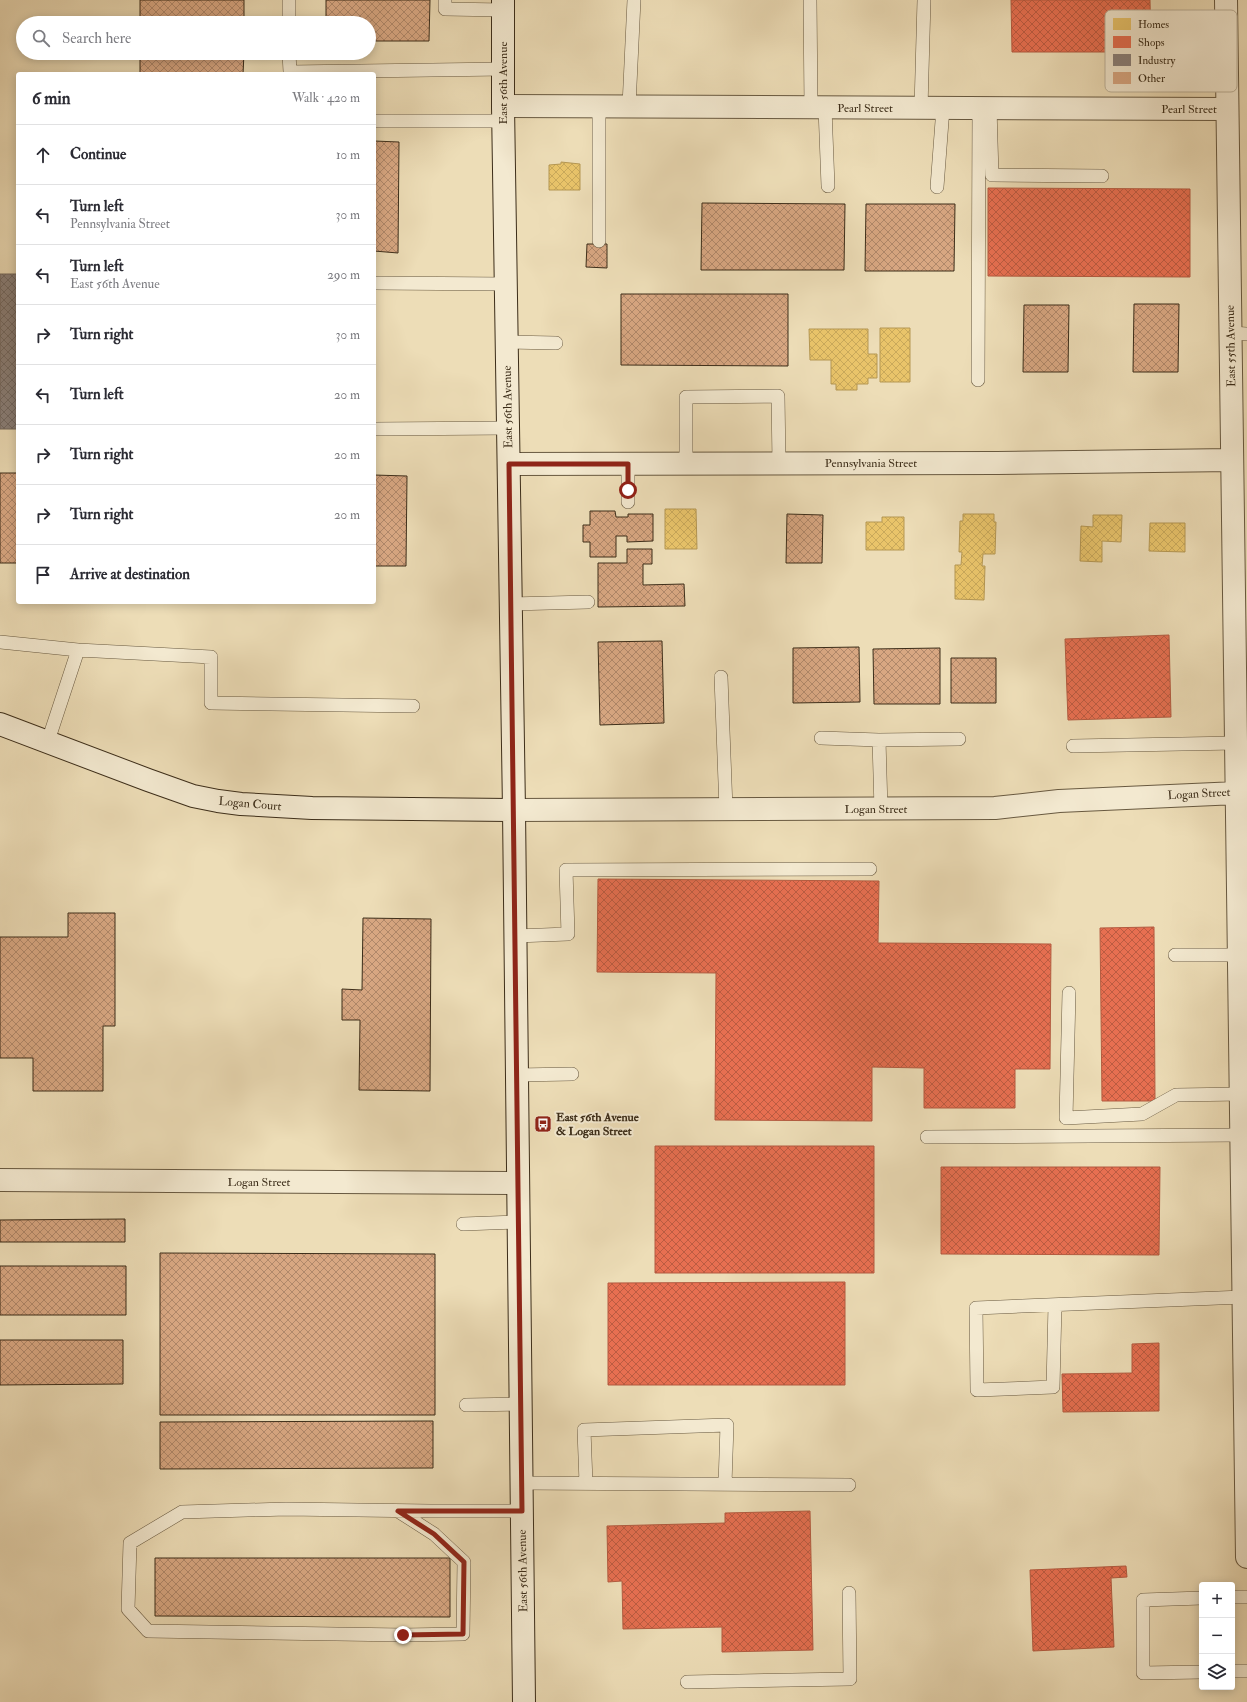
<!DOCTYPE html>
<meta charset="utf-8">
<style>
body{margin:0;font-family:"IM FELL Double Pica",serif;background:#f7f7f7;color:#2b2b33}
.controls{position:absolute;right:12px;bottom:12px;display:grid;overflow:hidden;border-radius:4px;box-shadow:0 2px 10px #0003}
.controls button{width:36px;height:36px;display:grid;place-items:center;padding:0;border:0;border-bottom:1px solid #e1e1e2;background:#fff;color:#2b2b33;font:20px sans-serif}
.stop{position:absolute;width:12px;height:12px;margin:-9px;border:3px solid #8f2418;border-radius:50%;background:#fff}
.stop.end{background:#8f2418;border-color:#fff;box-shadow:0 1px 4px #0008}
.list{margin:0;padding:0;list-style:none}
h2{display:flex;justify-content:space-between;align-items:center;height:52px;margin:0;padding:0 16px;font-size:17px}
h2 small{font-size:13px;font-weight:400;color:#7c7c81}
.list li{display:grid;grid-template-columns:26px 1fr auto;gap:12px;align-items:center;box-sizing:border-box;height:60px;padding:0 16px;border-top:1px solid #e1e1e2}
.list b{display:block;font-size:15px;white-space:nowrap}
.list p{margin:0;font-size:13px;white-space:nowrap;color:#7c7c81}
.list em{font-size:13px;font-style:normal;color:#7c7c81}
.icon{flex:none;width:22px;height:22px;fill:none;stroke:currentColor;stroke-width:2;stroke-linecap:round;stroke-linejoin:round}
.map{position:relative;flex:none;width:1247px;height:1702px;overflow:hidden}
.search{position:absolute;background:#fff;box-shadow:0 2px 10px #0003;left:16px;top:16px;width:360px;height:44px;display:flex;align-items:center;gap:10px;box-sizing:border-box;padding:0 14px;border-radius:22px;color:#7c7c81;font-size:15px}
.panel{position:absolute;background:#fff;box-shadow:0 2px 10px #0003;left:16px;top:72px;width:360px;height:532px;border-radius:4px}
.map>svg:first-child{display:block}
</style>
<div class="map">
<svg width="1247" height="1702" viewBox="0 0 1247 1702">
<defs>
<pattern id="homes-cross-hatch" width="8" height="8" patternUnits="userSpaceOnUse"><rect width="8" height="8" fill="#e9c46a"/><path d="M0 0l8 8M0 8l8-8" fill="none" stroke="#c9a95b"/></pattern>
<pattern id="shops-cross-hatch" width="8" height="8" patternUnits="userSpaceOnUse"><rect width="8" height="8" fill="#e76f51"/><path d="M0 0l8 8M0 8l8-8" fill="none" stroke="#bc5c42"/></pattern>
<pattern id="industry-cross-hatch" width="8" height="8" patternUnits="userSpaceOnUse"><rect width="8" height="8" fill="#8a817c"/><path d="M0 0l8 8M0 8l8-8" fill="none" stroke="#726a65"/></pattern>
<pattern id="building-cross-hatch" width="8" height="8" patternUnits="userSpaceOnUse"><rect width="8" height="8" fill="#d8a782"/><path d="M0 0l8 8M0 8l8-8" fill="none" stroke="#b0886a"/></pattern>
</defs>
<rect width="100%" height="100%" fill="#edddb7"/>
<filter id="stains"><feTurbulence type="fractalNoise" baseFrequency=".005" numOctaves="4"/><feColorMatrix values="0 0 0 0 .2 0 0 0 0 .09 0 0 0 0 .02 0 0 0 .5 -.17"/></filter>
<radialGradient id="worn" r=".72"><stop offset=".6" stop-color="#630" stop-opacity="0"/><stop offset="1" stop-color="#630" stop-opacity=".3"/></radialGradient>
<path fill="url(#homes-cross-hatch)" stroke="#b59752" d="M561 162 580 164V190H549V165L561 164Z
M880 328H910V382H880Z
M809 329H868V354H877V378H868V384H857V390H836V384H831V360H810Z
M665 509H696L697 549H665Z
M963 514H994V522H996L995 554H983L982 566H985L984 600 955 599V565H961L962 552H959L960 521H963Z
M1093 515H1122L1121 542 1102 541V562L1080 561 1081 526 1093 527Z
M882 517H904V550H866V522H882Z
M1150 523H1185V552L1149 551Z"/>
<path fill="url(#shops-cross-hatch)" stroke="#b45b40" d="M1011 0H1150L1151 52H1012Z
M988 188 1190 189V277L988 276Z
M1169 635 1171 717 1068 720 1065 639Z
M598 879 879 881 878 943 1051 944 1050 1069H1015V1108H924V1068L872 1067V1121L715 1120 716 973 597 972Z
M1154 927 1155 1101H1102L1100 928Z
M655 1146H874V1273H655Z
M941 1167H1160L1159 1255 941 1254Z
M845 1282V1385H608V1283Z
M1159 1343V1411L1063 1412 1062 1374 1132 1373V1344Z
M810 1511 813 1650 722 1652V1627L623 1629 622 1581 608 1582 607 1526 725 1523V1513Z
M1126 1566 1127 1577 1111 1578 1114 1647 1033 1651 1030 1570Z"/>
<path fill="url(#industry-cross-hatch)" stroke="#73685e" d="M0 274H18V429H0Z"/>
<path fill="url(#building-cross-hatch)" stroke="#3c2d19" d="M140 0H244V23H140Z
M326 0H430L429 41H369V23H326Z
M140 53H244L243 74H140Z
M374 141 399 142 398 253 374 251Z
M702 203 845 204 844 270H701Z
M866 204H955L954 271H865Z
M587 244H607V268L586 267Z
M621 294H788V366L621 365Z
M1134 304H1179L1178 372H1133Z
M1024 305H1069L1068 372H1023Z
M0 473H18V563H0Z
M374 475 407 476 406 566H374Z
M590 511H615L616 517H628V514H653V541L627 542V536H616V557H590V542H583V525H590Z
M787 514 823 515 822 563H786Z
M627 549H652V564H643V585L684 584 685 606 598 607V563H627Z
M662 641 664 723 600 725 598 642Z
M859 647 860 702 793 703V648Z
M940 648V704H874L873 649Z
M951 658H996V703H951Z
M68 913H115V1026H103V1091H33V1058H0V937H68Z
M363 918 431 919 430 1091 359 1090 360 1020H342V989L362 990Z
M125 1219V1242H0V1220Z
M160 1253 435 1254V1415H160Z
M0 1266H126V1315H0Z
M0 1340H123V1384L0 1385Z
M433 1421V1468L160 1469V1422Z
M155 1558H450V1617L155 1616Z"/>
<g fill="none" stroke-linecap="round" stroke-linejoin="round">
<g stroke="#685940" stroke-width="14">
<path id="lane" d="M289 0V23
M445 0V9L503 10
M810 0 811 107
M289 53 290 72 503 69
M599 106V241
M629 106 634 0
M825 108 828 186
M921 108 924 0
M990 108 992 175 1102 176
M374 121H504
M937 187 943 108
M374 283 506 284
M1231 333 1247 334
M507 342 556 343
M978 380 979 108
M374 429 508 428
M628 463V502
M686 463V397L778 396 779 463
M511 604 588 602
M0 642 78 650 48 741
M78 650 211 657V703L413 706
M721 677 726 809
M821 738 879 740 881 809
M879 740 959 739
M1073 746 1236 743
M516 936 568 934 566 870 870 869
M1175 955H1239
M1069 993 1066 1118 1142 1114 1176 1095 1241 1094
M517 1075 572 1074
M927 1137 1241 1135
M463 1224 519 1222
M1055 1305 1053 1387 977 1390 976 1308 1243 1297
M466 1405 521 1404
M521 1483 849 1485
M586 1483 584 1430 727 1425 725 1484
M398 1511 434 1534 464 1562 463 1634 403 1635 148 1631 128 1609 130 1543 182 1512 286 1509 430 1511H522
M1232 1597H1247
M1202 1598 1143 1600V1673L1202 1672
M1232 1671H1247
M687 1682 850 1679 849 1593"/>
</g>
<g stroke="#685940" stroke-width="24">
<path id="street" d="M1226 0 1247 1557
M503 106 1227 109
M509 464 997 463 1232 460
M514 810 995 808 1059 801 1237 793
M0 1180 518 1183"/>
</g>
<g stroke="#3c2d19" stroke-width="24">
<path id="secondary" d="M503 0V106L514 810 524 1702
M0 724 148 780 193 796 218 801 241 804 312 808 514 810"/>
</g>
<use href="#lane" stroke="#f3e9d0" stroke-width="13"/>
<use href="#street" stroke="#f3e9d0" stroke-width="22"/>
<use href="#secondary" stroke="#f3e9d0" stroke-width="22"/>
</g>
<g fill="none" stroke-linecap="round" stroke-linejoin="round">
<path stroke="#8f2418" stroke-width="5" d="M403 1635 463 1634 464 1562 434 1534 398 1511H522L509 464H628V490"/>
</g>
<defs>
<g id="bus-square" transform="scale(0.9)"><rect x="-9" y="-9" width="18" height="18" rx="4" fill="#8f2418" stroke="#f3e9d0"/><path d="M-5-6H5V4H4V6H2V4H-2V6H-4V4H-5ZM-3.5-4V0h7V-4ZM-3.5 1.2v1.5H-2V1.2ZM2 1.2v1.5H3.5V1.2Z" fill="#fff"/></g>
</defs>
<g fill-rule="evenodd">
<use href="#bus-square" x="543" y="1124"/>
</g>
<g text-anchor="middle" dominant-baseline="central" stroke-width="4" stroke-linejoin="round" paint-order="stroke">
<g font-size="12" fill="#3c2d19" stroke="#f3e9d0">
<text transform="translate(503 83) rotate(-90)">East 56th Avenue</text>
<text x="865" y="108">Pearl Street</text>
<text x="1189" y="109">Pearl Street</text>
<text transform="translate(1231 346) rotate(-91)">East 55th Avenue</text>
<text transform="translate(508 407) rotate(-91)">East 56th Avenue</text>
<text x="871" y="463">Pennsylvania Street</text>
<text transform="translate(1199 794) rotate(-3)">Logan Street</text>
<text transform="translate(250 804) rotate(5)">Logan Court</text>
<text x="876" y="809">Logan Street</text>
<text x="259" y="1182">Logan Street</text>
<text transform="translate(523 1571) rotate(-91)">East 56th Avenue</text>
</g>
<g font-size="12" font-weight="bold" fill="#3c2d19" stroke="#f3e9d0" text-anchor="start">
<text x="556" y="1117">East 56th Avenue<tspan x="556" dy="14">&amp; Logan Street</tspan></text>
</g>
</g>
<rect x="1105" y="10" width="132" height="82" rx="6" fill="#f3e9d0" stroke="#bcb199" stroke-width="1"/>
<rect x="1113" y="18" width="18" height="12" fill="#e9c46a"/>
<rect x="1113" y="36" width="18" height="12" fill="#e76f51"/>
<rect x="1113" y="54" width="18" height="12" fill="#8a817c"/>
<rect x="1113" y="72" width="18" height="12" fill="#d8a782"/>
<g font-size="11" fill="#3c2d19">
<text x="1138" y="28">Homes</text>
<text x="1138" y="46">Shops</text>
<text x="1138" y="64">Industry</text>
<text x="1138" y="82">Other</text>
</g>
<rect width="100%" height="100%" filter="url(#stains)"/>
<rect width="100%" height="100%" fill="url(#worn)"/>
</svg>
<div class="controls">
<button>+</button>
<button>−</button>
<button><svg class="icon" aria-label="layers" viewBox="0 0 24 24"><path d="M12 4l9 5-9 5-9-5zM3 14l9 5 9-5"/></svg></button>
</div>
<div class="stop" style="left:628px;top:490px"></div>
<div class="stop end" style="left:403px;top:1635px"></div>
<div class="search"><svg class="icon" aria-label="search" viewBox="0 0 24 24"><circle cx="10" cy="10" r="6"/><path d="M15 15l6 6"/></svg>Search here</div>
<section class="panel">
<h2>6 min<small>Walk · 420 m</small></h2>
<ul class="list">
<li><svg class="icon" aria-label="ahead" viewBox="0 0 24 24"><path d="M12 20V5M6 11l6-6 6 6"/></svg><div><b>Continue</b></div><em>10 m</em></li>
<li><svg class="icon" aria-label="left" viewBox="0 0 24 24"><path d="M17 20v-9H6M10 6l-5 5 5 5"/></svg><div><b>Turn left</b><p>Pennsylvania Street</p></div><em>30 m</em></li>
<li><svg class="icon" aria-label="left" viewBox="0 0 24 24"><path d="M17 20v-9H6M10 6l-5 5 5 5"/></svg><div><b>Turn left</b><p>East 56th Avenue</p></div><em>290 m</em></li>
<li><svg class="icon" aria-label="right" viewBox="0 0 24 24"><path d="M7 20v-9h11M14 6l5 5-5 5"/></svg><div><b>Turn right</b></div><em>30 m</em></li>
<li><svg class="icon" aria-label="left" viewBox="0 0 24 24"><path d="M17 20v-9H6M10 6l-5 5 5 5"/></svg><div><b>Turn left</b></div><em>20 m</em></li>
<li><svg class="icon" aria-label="right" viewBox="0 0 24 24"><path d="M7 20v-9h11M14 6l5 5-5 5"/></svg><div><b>Turn right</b></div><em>20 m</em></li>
<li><svg class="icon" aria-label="right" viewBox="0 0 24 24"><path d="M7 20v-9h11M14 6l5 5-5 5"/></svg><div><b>Turn right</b></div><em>20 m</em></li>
<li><svg class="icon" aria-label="arrive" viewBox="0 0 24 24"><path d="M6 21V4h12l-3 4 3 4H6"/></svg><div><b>Arrive at destination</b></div></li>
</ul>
</section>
</div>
